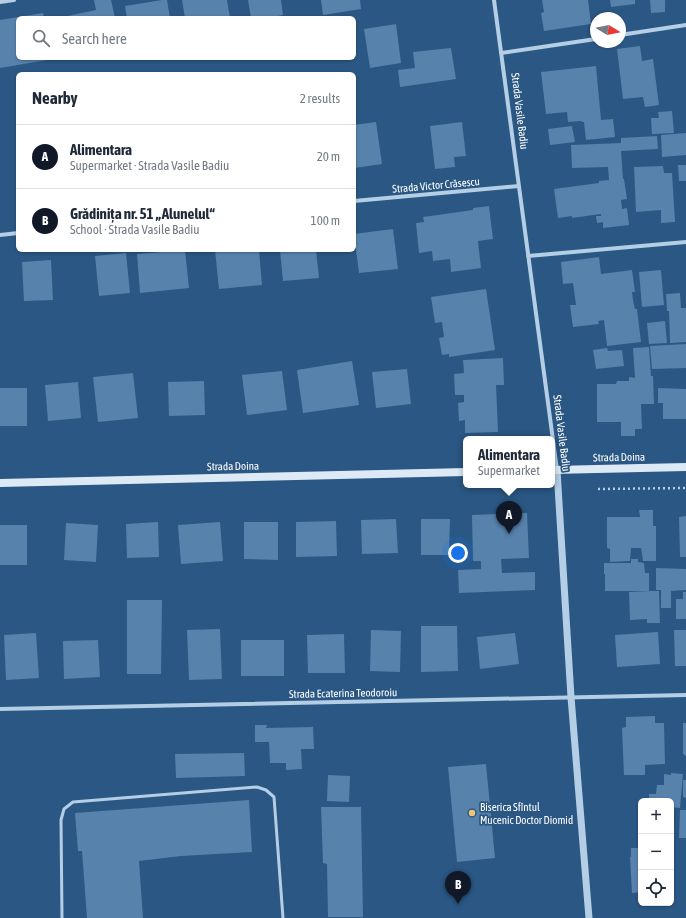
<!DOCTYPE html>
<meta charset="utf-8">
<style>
body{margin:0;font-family:"Asap Condensed",sans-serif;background:#f2f2f3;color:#1f2937}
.controls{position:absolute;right:12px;bottom:12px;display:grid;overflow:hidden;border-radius:6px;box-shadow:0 1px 3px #0004}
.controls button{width:36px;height:36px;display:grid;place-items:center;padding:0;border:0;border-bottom:1px solid #e0e1e3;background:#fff;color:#1f2937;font:20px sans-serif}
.compass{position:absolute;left:590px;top:12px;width:36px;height:36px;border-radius:50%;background:#fff;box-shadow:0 1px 3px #0004;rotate:100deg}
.you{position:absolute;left:458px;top:553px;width:14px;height:14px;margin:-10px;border:3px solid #fff;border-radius:50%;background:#1a73e8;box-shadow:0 0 0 6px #1a73e833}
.badge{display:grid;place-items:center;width:26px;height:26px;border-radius:50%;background:#111827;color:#fff;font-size:13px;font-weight:700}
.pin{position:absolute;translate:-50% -33px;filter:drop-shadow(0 1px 2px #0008)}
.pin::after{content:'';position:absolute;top:21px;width:14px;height:12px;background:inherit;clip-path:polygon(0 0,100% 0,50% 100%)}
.popup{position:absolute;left:463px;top:436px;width:92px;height:52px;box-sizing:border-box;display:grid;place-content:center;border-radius:6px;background:#fff;filter:drop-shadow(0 1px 3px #0005);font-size:13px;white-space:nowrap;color:#747a83}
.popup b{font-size:15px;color:#1f2937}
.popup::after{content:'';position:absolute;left:50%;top:100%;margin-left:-8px;border:8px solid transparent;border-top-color:#fff}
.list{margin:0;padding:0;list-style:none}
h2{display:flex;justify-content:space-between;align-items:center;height:52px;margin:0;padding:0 16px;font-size:17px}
h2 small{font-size:13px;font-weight:400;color:#747a83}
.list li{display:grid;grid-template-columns:26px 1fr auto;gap:12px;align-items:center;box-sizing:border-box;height:64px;padding:0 16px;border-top:1px solid #e0e1e3}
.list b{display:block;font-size:15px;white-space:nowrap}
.list p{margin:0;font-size:13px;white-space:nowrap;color:#747a83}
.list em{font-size:13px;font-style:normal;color:#747a83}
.icon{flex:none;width:22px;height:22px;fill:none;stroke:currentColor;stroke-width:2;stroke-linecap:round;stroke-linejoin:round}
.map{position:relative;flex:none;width:686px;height:918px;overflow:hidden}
.search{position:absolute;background:#fff;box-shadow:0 1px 3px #0004;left:16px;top:16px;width:340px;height:44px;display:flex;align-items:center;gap:10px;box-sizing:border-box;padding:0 14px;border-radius:6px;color:#747a83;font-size:15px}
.panel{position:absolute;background:#fff;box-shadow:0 1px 3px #0004;left:16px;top:72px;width:340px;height:180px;border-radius:6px}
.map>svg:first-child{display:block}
</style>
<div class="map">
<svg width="686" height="918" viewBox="0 0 686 918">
<rect width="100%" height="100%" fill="#2a5783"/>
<path fill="#5682ac" d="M94 0H111L115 18H58L96 10Z
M162 0H167L170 18H127L125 6Z
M182 0H227L230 18H185Z
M248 0H281L283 15 267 18H251Z
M321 0H360L361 9 323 15Z
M542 0H588L591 24 544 31 541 13 544 12Z
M610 0H635V4L611 7Z
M650 0H665V12L651 13Z
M43 13 44 18H18V58L53 59 0 68V20Z
M396 24 401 63 370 68 364 29Z
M640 46 642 61 653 59 659 105 645 107 643 97 623 99 617 49Z
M451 48 456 79 400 87 398 70 415 68 413 52Z
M596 66 601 120 613 119 615 137 586 140 584 122H582L581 121 568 122 567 112 546 114 541 72Z
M672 111 674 133 652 134 651 118H659L658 112Z
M376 122 382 164 354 168V125Z
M462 122 466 156 454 157 455 167 435 169 430 126Z
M572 126 575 142 550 145 548 129Z
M686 133V155L662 157 661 135Z
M657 136 658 149 621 151 623 179H624L627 199 621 200 622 209 627 208 629 225 603 228V222L597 223 596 216H601V214L572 218V216L558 218 554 189 599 183V181L609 180 608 167 572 168 571 145 621 143V138Z
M678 165H686V181H679Z
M663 166 664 173H672L675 222 661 223V210L636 212 634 167Z
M489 206 493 239 478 241 481 268 451 272 450 259 433 261 432 251 419 253 416 223 424 222 423 217 473 210V208Z
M393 229 398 269 359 273 354 234Z
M185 250 189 288 140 293 137 254Z
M215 250H259L262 285 219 289Z
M280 250H316L319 278 283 281Z
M126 253 130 293 99 296 95 256Z
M599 257 601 274 632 270 635 292H632L633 300 635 309H637L641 342 607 346 604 320 598 321 599 324 573 327 570 305H576L573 283 563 284 561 262Z
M51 260 53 300 24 301 22 262Z
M661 270 664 305 642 307 639 272Z
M486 289 495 350 449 357V354L442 355 439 338 444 337 442 322 435 323 431 297Z
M680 293 681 308H686V342L670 343 669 311H667L666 294Z
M665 321 667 343 649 344 647 323Z
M686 344V368L652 369 650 346Z
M649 347 651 376H653L654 404H641L642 429H635V436H621V422H597V384H616L617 381H629V377L635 378 633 348Z
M607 348 608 351 622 350 624 366 596 369 593 350Z
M503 358 504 385H496L498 432 465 433V420L459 421 458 403 464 402V395H455L454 374 464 373 463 360Z
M352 361 359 405 303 413 297 370Z
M407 369 411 404 376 408 372 372Z
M282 371 287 410 247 415 242 375Z
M133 373 138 418 98 422 93 377Z
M204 381 205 415 169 416 168 382Z
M78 382 81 418 48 421 45 385Z
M0 388H27V426H0Z
M658 388 686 389V419H663V403H658Z
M639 510H653V526H656V561H643L641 548H631L630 561 610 562V549L607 548V517H640Z
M527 513 529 558 501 559 502 573 535 572V590L459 593 458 570 481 569V561H473L472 515Z
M686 516V557H680L679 517Z
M396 519 398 553 362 554 361 520Z
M421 519H450L449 555H421Z
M336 521 337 556 296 557V522Z
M158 522 159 557 127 558 126 524Z
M220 522 223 561 181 564 178 525Z
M244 522H278V560L244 559Z
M66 523 98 525 96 562 64 560Z
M0 525H27V565H0Z
M631 559H638V562L644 563 645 573H649V591H605V574H604V563H631Z
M656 568 686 569V590L671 591V608H661V590H656Z
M650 591H659L660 623H647V619L630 620 629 592Z
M683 592H686V619H676V599H683Z
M127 600H162L161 674H127Z
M421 626H457L458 671 421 672Z
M220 629 222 679 189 680 187 630Z
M371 630 401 631 400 672 370 671Z
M674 630H686V666H675Z
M658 632 660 664 617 667 615 635Z
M36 633 39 678 6 680 4 635Z
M515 633 519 664 480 669 477 637Z
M344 634 345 673H308L307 635Z
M98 640 100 677 64 679 63 641Z
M241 640H284V676H241Z
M655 716V723H664L665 764 645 765V775H624L622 728 626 727V717Z
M683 723H686V756L683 754Z
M255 725H267L266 728 313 727 314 749H301L302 769 286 770V763H270L269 742H255Z
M244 753 245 776 176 778 175 754Z
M486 764 495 858 457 862 448 767Z
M671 773 683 774 680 808 671 807V801H649V794H656L657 785H664V774L671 775Z
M328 775 350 776 349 802 327 801Z
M683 780H686V798L683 797Z
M249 800 252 852 181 856 139 861 143 918H87L82 851H78L75 813Z
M321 807H361L363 917H328L327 864 323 863Z
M638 809H641V826H639Z
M680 810H686V838H679Z
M631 848H641V892L632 893 630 857H631Z"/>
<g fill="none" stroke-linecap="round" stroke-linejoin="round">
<path stroke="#b4cee6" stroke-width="2.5" stroke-dasharray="2 3" stroke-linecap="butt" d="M598 489 686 488"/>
<path stroke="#b4cee6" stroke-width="3" d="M62 918 61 820 64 809 73 802 257 787 266 790 274 797 283 918"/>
<path stroke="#b4cee6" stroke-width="4" d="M494 0 557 470
M0 2 14 0
M620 35 686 25
M501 53 596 39
M354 201 519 186
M0 235 18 233
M528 256 686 242
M0 709 686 695"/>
<path stroke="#b4cee6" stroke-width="7" d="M557 470 571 697 589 918"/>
<path stroke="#ddeaf6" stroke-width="8" d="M552 470 686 467
M0 483 466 472"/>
</g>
<circle fill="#edc47b" stroke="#2a5783" stroke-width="1.5" cx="472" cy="813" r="4"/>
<g text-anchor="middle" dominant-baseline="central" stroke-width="3.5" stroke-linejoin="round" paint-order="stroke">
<g font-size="11" fill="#fff" stroke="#2a5783">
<text transform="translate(520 111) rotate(83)">Strada Vasile Badiu</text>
<text transform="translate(436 185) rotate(-5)">Strada Victor Crăsescu</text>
<text transform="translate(562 433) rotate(83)">Strada Vasile Badiu</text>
<text transform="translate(619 457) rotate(-1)">Strada Doina</text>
<text transform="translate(233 466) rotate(-1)">Strada Doina</text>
<text transform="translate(343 693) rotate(-1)">Strada Ecaterina Teodoroiu</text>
</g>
<g font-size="11" fill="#fff" stroke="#2a5783" text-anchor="start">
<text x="480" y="807">Biserica Sfîntul<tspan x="480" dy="13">Mucenic Doctor Diomid</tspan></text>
</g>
</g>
</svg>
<div class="controls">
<button>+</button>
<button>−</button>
<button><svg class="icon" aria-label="locate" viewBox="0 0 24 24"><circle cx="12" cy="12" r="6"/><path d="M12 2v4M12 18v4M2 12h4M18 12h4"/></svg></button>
</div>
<svg class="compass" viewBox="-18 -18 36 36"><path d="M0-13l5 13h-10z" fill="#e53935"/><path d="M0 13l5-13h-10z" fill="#747a83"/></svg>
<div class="you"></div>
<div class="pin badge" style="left:509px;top:534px">A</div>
<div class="popup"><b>Alimentara</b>Supermarket</div>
<div class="pin badge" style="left:458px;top:904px">B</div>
<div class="search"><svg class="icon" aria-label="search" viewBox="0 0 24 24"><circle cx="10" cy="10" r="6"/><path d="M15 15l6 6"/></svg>Search here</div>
<section class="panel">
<h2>Nearby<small>2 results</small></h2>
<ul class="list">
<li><span class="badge">A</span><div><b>Alimentara</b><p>Supermarket · Strada Vasile Badiu</p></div><em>20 m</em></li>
<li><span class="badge">B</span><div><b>Grădinița nr. 51 „Alunelul“</b><p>School · Strada Vasile Badiu</p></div><em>100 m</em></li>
</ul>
</section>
</div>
